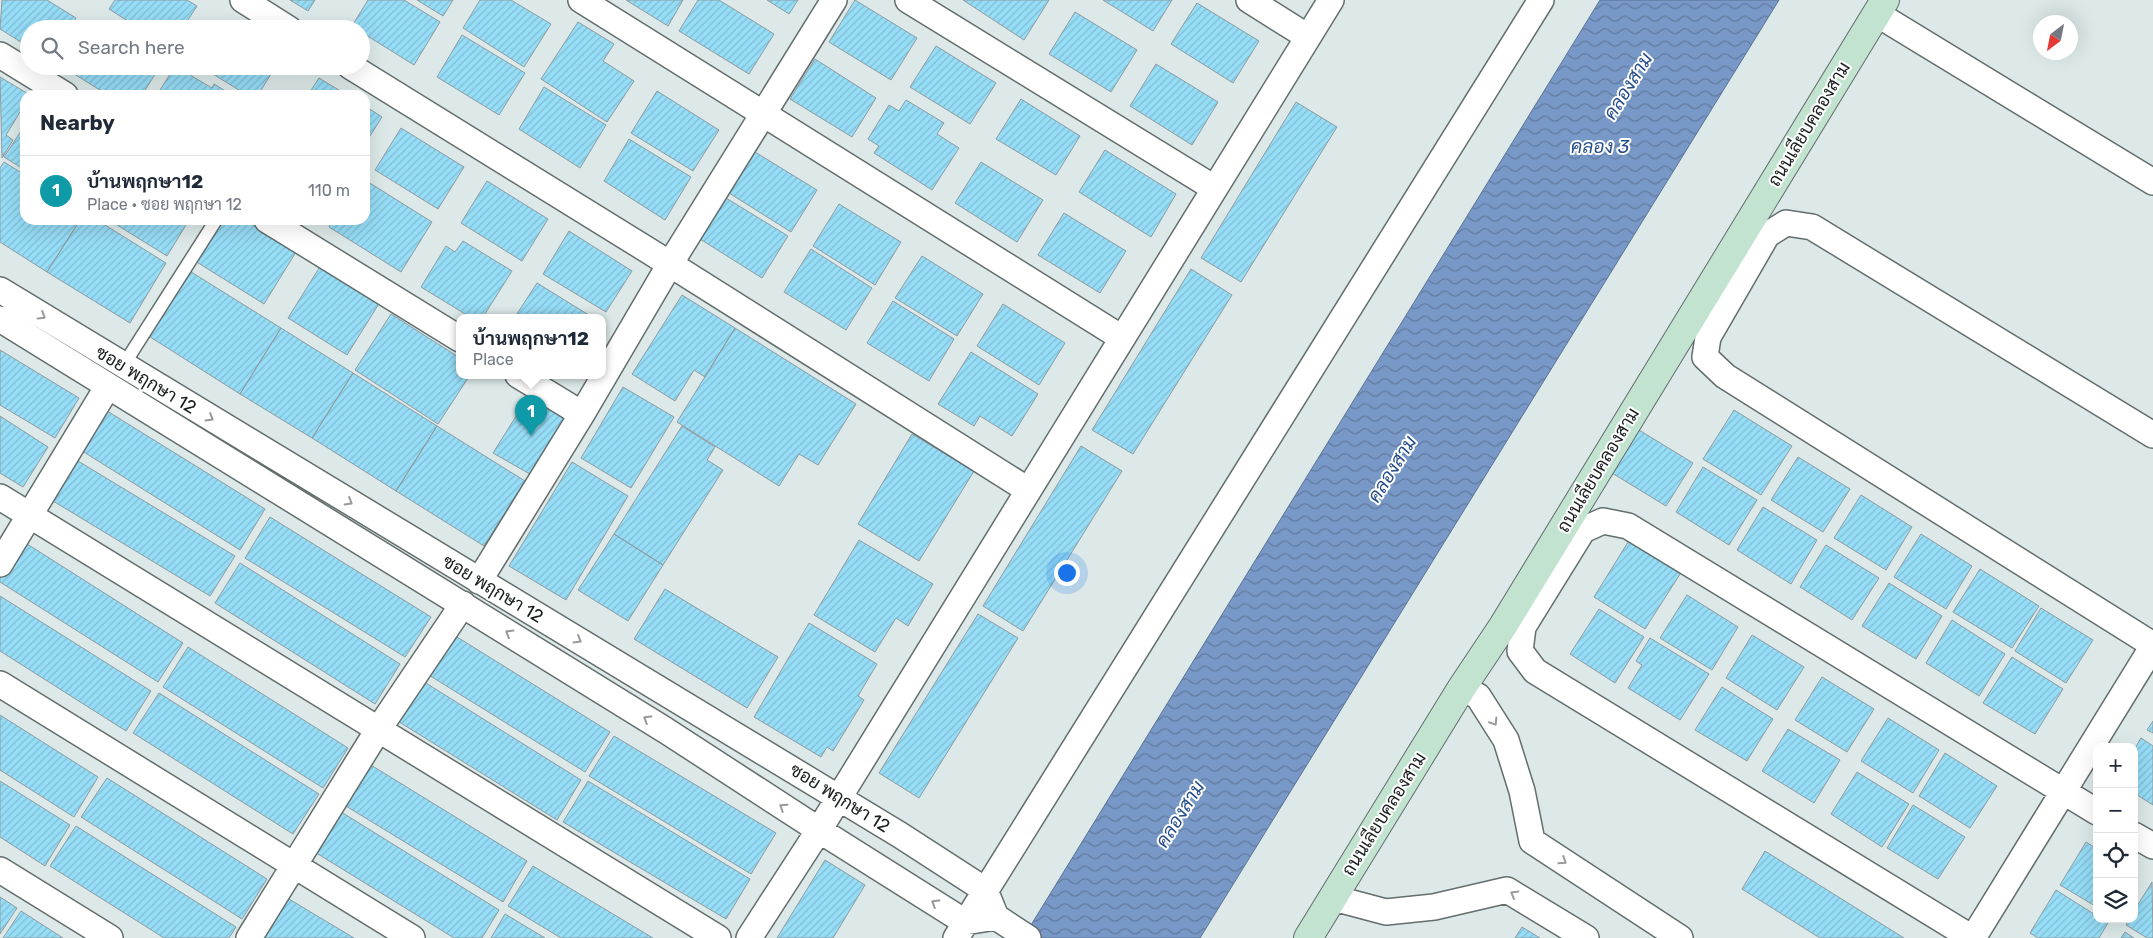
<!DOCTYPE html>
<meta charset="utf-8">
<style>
body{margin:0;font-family:Rubik,Sarabun,sans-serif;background:#f2f2f3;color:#1f2937}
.controls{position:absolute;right:15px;bottom:15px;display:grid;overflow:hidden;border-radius:10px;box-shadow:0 5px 20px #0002}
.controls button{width:45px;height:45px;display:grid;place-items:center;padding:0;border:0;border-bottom:1px solid #e0e1e3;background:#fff;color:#1f2937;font:25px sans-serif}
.compass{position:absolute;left:2033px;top:15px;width:45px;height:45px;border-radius:50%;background:#fff;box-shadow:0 5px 20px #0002;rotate:212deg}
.you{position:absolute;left:1066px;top:572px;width:18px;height:18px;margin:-12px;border:4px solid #fff;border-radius:50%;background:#1a73e8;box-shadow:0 0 0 8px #1a73e833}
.badge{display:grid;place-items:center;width:32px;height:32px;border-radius:50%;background:#b45309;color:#fff;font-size:16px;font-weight:700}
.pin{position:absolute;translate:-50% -41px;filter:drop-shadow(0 1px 2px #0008)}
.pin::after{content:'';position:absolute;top:26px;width:18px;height:15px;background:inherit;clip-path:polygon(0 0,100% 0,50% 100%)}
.popup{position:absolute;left:456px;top:314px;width:150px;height:65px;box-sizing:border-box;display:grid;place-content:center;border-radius:10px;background:#fff;filter:drop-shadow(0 1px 4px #0005);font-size:16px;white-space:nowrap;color:#747a83}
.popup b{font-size:19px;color:#1f2937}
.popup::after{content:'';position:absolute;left:50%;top:100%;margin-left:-10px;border:10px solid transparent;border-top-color:#fff}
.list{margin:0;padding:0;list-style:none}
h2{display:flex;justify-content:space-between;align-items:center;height:65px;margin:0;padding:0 20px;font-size:21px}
h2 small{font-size:16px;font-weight:400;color:#747a83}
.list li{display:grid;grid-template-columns:32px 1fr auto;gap:15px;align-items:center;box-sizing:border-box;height:70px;padding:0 20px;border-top:1px solid #e0e1e3}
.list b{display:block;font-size:19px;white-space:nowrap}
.list p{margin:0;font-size:16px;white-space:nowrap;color:#747a83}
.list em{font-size:16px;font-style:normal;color:#747a83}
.icon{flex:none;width:28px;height:28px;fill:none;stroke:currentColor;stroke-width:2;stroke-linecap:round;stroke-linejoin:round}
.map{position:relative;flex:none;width:2153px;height:938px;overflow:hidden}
.search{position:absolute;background:#fff;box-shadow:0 5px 20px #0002;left:20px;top:20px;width:350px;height:55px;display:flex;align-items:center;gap:12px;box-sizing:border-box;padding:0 18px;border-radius:28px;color:#747a83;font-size:19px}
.panel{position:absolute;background:#fff;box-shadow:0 5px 20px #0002;left:20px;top:90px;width:350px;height:135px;border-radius:15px}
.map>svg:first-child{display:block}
</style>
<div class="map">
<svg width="2153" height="938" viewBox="0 0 2153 938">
<defs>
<pattern id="water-waves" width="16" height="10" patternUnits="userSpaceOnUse" patternTransform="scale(1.25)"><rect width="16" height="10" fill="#7898c7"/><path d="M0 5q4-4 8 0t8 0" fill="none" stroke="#627ba1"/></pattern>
<pattern id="building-hatch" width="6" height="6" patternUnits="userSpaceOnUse" patternTransform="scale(1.25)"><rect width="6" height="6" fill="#96ddf7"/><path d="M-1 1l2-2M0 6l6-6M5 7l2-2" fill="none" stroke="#81bdd3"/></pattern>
</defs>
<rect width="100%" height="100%" fill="#dce9e8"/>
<path fill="url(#water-waves)" stroke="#5c7394" d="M1600 0H1779L1200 938H1023Z"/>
<path fill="url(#building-hatch)" stroke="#909b9f" d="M2 0H47L76 18 69 29H29V47L0 29Z
M115 0H187L197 6 182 29H140L109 9Z
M290 0H315L308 11Z
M368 0H404L440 22 414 65 361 32V29L352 26Z
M417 0H453L443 16Z
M480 0H511L551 24 524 67 463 28Z
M626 0H683L668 26Z
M698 0H719L774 34 749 74 679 31Z
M767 0H798L789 14Z
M855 0 917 38 891 80 829 42Z
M963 0H1049L1024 40Z
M1103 0H1172L1153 31Z
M1197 3 1259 41 1233 83 1171 44Z
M1075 12 1137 50 1111 92 1049 54Z
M219 20 233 29H214Z
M578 22 614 44 603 61 634 81 607 122 541 79Z
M462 35 525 73 499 115 437 77Z
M936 46 996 83 970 124 910 87Z
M815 59 876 98 852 137 790 99Z
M1156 64 1218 102 1192 145 1130 106Z
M74 66H156L159 68 142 95H108L71 72Z
M175 66H185L192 71 190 75 212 88 214 84 232 95H157Z
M200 66H276L258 95H247Z
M0 77 30 95H25V104L6 135 13 140 2 158Z
M319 78 347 95H308Z
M544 87 606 125 580 168 519 129Z
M657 91 719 130 693 171 631 133Z
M1021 99 1080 136 1056 175 996 139Z
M906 100 944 123 937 134 959 148 932 190 874 153 879 146 868 139 889 105 899 111Z
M1296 102 1337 127 1241 282 1201 258Z
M365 106 382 117 365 144Z
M25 125V170L4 157Z
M401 128 464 167 438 209 375 170Z
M629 139 691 177 665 220 604 181Z
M1105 150 1176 194 1151 237 1079 192Z
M755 152 817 190 791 232 729 193Z
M4 162 25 175V220H80L47 272 0 242V168Z
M981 162 1043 200 1017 242 955 203Z
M365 180 432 222 401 272 329 227 333 220H365Z
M487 181 548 219 522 261 461 223Z
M726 198 788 236 762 278 700 239Z
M839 204 901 242 875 285 813 246Z
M1064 213 1126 251 1100 293 1038 255Z
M80 220H97L166 263 130 323 47 272Z
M109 220H189L167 256Z
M220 220H245L296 252 264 304 195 261Z
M569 231 632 271 606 312 543 274Z
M463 241 512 271 483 317H470L421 287 446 246 455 252Z
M811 249 872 288 846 330 784 292Z
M922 256 983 294 957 336 895 298Z
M321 265 380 302 347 355 288 318Z
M1191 269 1232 295 1133 454 1092 430Z
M188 270 281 328 240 394 147 335Z
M537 283 592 317H515Z
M682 295 735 328 705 377 694 370 675 401 632 374Z
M893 301 954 339 929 381 867 343Z
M1003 304 1065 343 1039 385 977 346Z
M391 314 460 358V375H470L438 424 355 370Z
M281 328 353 373 312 438 240 394Z
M735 328 856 404 818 465 799 454 779 486 677 422Z
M0 350 79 398 55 438 0 405Z
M971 352 1038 394 1012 436 980 416 974 426 938 404Z
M353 373 437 426 396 491 312 438Z
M623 387 674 417 631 488 581 458Z
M530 394 569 419 535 477 493 453Z
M104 409 265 509 240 550 79 449Z
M1734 410 1792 446 1761 495 1703 459Z
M0 416 48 447 23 487 0 473Z
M437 426 525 481 484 546 396 491Z
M682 426 715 447 707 460 723 470 663 565 614 534Z
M1639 430 1693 463 1666 506 1612 473Z
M912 434 974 471 919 561 858 524Z
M1081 446 1122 471 1023 631 983 606Z
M1798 457 1850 489 1823 532 1771 500Z
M73 458 235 556 210 596 48 498Z
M572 462 628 496 566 600 509 566Z
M1703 467 1757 500 1729 545 1676 512Z
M1861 495 1912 527 1886 570 1834 538Z
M1763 507 1817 540 1791 584 1737 550Z
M270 517 431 617 405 657 245 558Z
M614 534 663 565 628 621 578 590Z
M1921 534 1972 566 1946 609 1894 577Z
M1630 539 1682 571 1645 629 1594 597Z
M859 540 933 584 908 626 896 618 875 652 814 615Z
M24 542 183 643 158 682 0 582V578Z
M1826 545 1879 578 1852 620 1800 587Z
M240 563 400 664 375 704 215 603Z
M1980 569 2039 606 2012 648 1953 612Z
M1889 583 1942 616 1916 659 1862 626Z
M665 589 778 657 747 708 634 639Z
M1687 595 1738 627 1712 670 1660 638Z
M0 596 151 691 126 731 0 651Z
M2041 608 2093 640 2066 683 2015 651Z
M1599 609 1644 637 1615 683 1570 654Z
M978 614 1018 638 919 798 879 773Z
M1952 620 2005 654 1979 696 1926 663Z
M809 623 877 664 858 696 864 700 833 751 827 747 821 757 754 717Z
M449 632 610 732 585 772 424 672Z
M1752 635 1804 667 1777 710 1726 678Z
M1650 638 1709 674 1680 720 1628 688 1642 665 1636 661Z
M188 647 348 748 323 788 163 687Z
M2012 657 2063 689 2035 734 1983 703Z
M1822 677 1874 709 1847 752 1795 720Z
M421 680 581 780 557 820 396 720Z
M1722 687 1773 719 1747 761 1695 730Z
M159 693 319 794 293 834 133 733Z
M0 715 98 777 74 817 0 770Z
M1888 718 1939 750 1913 793 1861 761Z
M2153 721V733L2147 730Z
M1788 729 1840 760 1814 803 1762 771Z
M614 736 776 833 751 874 589 776Z
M2141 738 2153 746V805L2134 793V750Z
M1945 753 1997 786 1970 828 1919 796Z
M366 762 527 861 503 902 341 803Z
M1857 772 1909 804 1882 847 1831 814Z
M107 778 267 879 242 919 81 817Z
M0 781 70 825 45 866 0 837Z
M588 781 750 879 726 919 563 822Z
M1913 805 1965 837 1938 879 1887 848Z
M338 810 499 910 482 938H454L313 851Z
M76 826 236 927 229 938H164L50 866Z
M2086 842 2097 849V907L2060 885Z
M1765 851 1904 938H1820L1742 889Z
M825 860 865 885 833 938H777Z
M533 866 653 938H561L508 906Z
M2152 882 2153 938H2147L2126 925 2129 919H2134V911Z
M2056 890 2097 916V919L2108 923 2099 938H2038L2030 933Z
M284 896 354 938H264L261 936Z
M0 897 17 908 0 934Z
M21 911 63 938H3Z
M505 914 545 938H491Z
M1522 927 1540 938H1515Z
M2125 932 2134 938H2121Z"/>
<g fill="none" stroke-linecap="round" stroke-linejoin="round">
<g stroke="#636e6d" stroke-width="15">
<path id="lane" d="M123 366 216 220"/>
</g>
<g stroke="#636e6d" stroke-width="28">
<path id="street" d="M243 0 289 29
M581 0 1122 338
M908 0 1214 188
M1249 0 1308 37
M1877 14 2153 182
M0 55 65 95
M350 66 670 264 1028 490
M267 220 460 339
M0 290 900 835 985 890 996 917 1028 938
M0 319 665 730 819 830 965 922 996 917
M518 375 582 414
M2153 435 1812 227 1786 223 1767 235 1708 337 1705 357 1725 376 2153 645
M0 497 718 938
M0 564 108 386
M479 581 582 414 670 264 834 0
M0 684 412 938
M1461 689 1478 696 1506 740 1522 791 1532 841 1680 938
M2134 835 2153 846
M0 870 110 938
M1329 903 1341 900 1386 912 1434 907 1507 890 1586 938
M249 938 378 730 463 604
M749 938 819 830 1331 0
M956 938 1541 0
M1972 938 1535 671 1520 651 1523 627 1583 530 1603 521 1628 526 2097 812
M1973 938 2153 646"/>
</g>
<g stroke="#636e6d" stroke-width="30">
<path id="secondary" d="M1308 938 1461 689 1503 626 1885 0"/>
</g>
<use href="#lane" stroke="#fff" stroke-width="12"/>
<use href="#street" stroke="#fff" stroke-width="25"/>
<use href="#secondary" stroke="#c3e3d1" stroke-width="28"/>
</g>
<defs><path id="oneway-chevron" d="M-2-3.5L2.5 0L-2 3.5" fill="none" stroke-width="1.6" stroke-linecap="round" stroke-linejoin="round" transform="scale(1.25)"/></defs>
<g stroke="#989a9a">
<use href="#oneway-chevron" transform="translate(42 316) rotate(32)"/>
<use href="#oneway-chevron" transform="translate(210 418) rotate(31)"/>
<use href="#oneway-chevron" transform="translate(349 502) rotate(31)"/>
<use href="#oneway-chevron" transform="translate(509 633) rotate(-148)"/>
<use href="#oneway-chevron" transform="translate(578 640) rotate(31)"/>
<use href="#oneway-chevron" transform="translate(647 719) rotate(-148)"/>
<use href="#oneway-chevron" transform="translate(1494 722) rotate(58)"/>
<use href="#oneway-chevron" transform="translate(783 807) rotate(-147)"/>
<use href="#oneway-chevron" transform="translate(1563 861) rotate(33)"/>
<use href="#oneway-chevron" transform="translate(1514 894) rotate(-150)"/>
<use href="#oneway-chevron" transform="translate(935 903) rotate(-148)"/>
</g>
<g text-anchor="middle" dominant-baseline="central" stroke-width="4" stroke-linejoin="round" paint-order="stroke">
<g font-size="18" fill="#1a1e1e" stroke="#fff">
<text transform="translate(1809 124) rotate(-59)">ถนนเลียบคลองสาม</text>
<text transform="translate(146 380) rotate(31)">ซอย พฤกษา 12</text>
<text transform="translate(1598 470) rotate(-59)">ถนนเลียบคลองสาม</text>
<text transform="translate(493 589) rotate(31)">ซอย พฤกษา 12</text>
<text transform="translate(840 798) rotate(32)">ซอย พฤกษา 12</text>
<text transform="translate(1384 814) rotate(-58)">ถนนเลียบคลองสาม</text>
</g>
<g font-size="19" font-style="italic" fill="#254e8a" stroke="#fff">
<text transform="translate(1628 86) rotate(-58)">คลองสาม</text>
<text x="1600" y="146">คลอง 3</text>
<text transform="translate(1392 469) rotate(-58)">คลองสาม</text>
<text transform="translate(1180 814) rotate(-58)">คลองสาม</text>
</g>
</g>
</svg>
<div class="controls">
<button>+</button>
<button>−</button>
<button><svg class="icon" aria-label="locate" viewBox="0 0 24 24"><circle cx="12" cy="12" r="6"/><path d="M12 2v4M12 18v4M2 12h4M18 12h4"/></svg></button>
<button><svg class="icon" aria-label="layers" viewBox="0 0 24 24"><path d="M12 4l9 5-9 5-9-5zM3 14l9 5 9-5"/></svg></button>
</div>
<svg class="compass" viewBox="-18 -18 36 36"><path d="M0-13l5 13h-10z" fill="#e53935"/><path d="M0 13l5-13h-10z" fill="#747a83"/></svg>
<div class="you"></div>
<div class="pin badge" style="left:531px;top:436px;background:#0f9aa8">1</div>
<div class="popup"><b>บ้านพฤกษา12</b>Place</div>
<div class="search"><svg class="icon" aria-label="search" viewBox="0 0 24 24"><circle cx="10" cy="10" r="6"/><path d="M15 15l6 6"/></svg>Search here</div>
<section class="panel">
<h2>Nearby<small></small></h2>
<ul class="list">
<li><span class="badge" style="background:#0f9aa8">1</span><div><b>บ้านพฤกษา12</b><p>Place · ซอย พฤกษา 12</p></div><em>110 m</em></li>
</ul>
</section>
</div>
